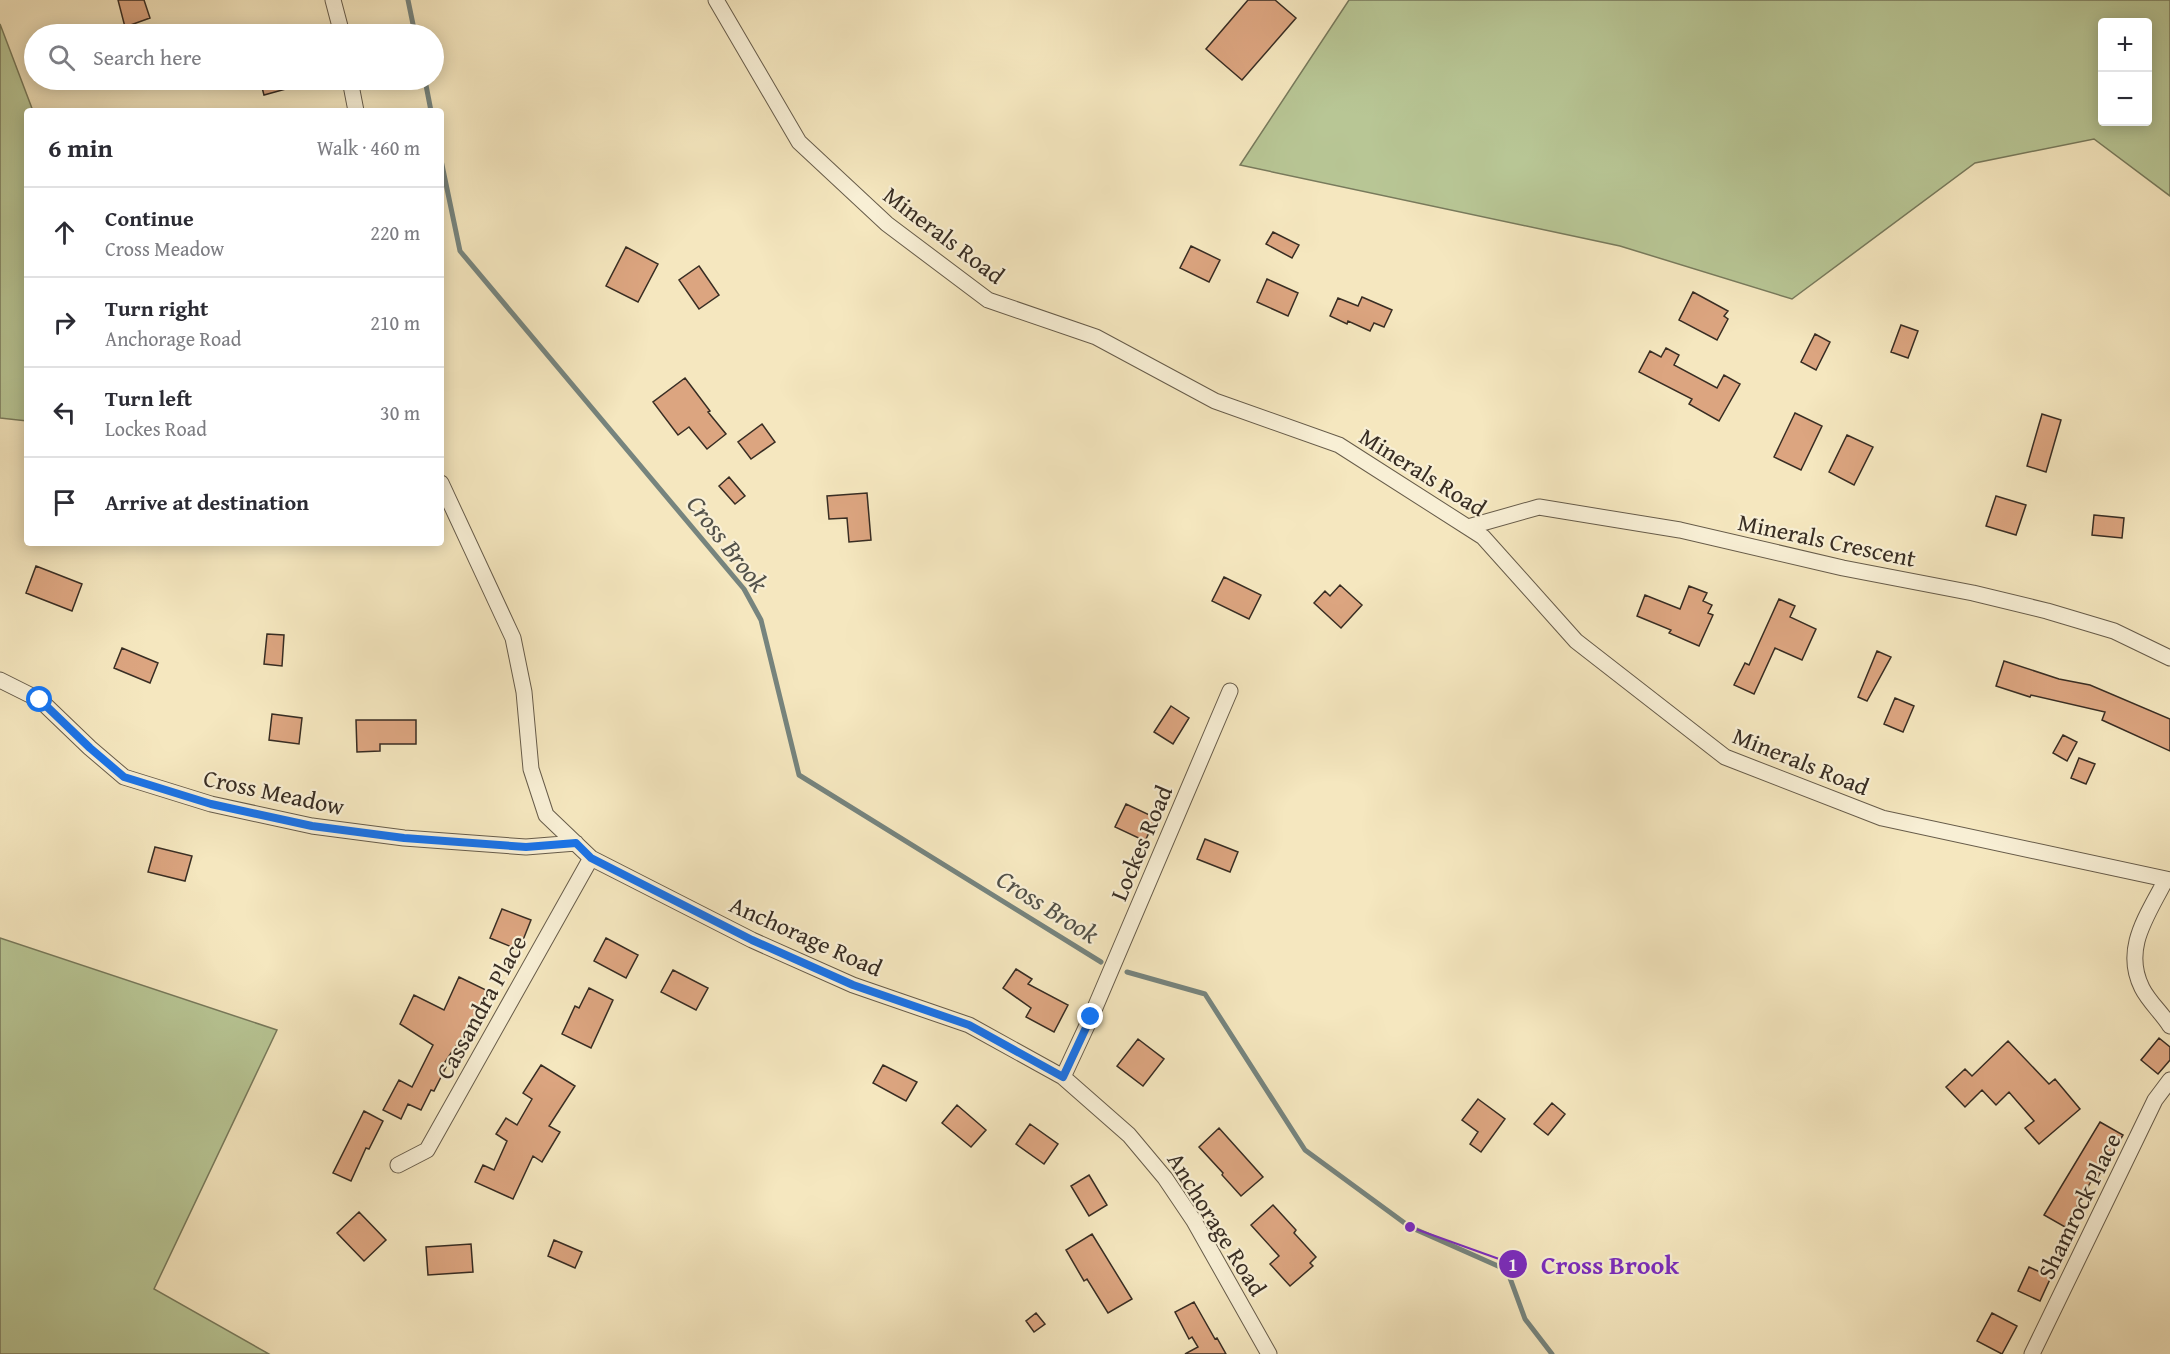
<!DOCTYPE html>
<meta charset="utf-8">
<style>
body{margin:0;font-family:"Gentium Book Plus",serif;background:#f7f7f7;color:#2b2b33}
.controls{position:absolute;right:18px;top:18px;display:grid;overflow:hidden;border-radius:6px;box-shadow:0 3px 15px #0003}
.controls button{width:54px;height:54px;display:grid;place-items:center;padding:0;border:0;border-bottom:2px solid #e1e1e2;background:#fff;color:#2b2b33;font:30px sans-serif}
.stop{position:absolute;width:18px;height:18px;margin:-14px;border:4px solid #1a73e8;border-radius:50%;background:#fff}
.stop.end{background:#1a73e8;border-color:#fff;box-shadow:0 2px 6px #0008}
.list{margin:0;padding:0;list-style:none}
h2{display:flex;justify-content:space-between;align-items:center;height:78px;margin:0;padding:0 24px;font-size:26px}
h2 small{font-size:20px;font-weight:400;color:#7c7c81}
.list li{display:grid;grid-template-columns:39px 1fr auto;gap:18px;align-items:center;box-sizing:border-box;height:90px;padding:0 24px;border-top:2px solid #e1e1e2}
.list b{display:block;font-size:22px;white-space:nowrap}
.list p{margin:0;font-size:20px;white-space:nowrap;color:#7c7c81}
.list em{font-size:20px;font-style:normal;color:#7c7c81}
.icon{flex:none;width:33px;height:33px;fill:none;stroke:currentColor;stroke-width:2;stroke-linecap:round;stroke-linejoin:round}
.map{position:relative;flex:none;width:2170px;height:1354px;overflow:hidden}
.search{position:absolute;background:#fff;box-shadow:0 3px 15px #0003;left:24px;top:24px;width:420px;height:66px;display:flex;align-items:center;gap:15px;box-sizing:border-box;padding:0 21px;border-radius:33px;color:#7c7c81;font-size:22px}
.panel{position:absolute;background:#fff;box-shadow:0 3px 15px #0003;left:24px;top:108px;width:420px;height:438px;border-radius:6px}
.map>svg:first-child{display:block}
</style>
<div class="map">
<svg width="2170" height="1354" viewBox="0 0 2170 1354">
<rect width="100%" height="100%" fill="#f5e7bf"/>
<filter id="stains"><feTurbulence type="fractalNoise" baseFrequency=".00333" numOctaves="4"/><feColorMatrix values="0 0 0 0 .2 0 0 0 0 .09 0 0 0 0 .02 0 0 0 .5 -.17"/></filter>
<radialGradient id="worn" r=".72"><stop offset=".6" stop-color="#630" stop-opacity="0"/><stop offset="1" stop-color="#630" stop-opacity=".3"/></radialGradient>
<path fill="#b8c695" stroke="#787a5c" stroke-width="1.5" fill-rule="evenodd" d="M1349 0H2170V196L2094 139 1975 163 1792 299 1620 246 1240 165ZM2102 22H2148V122H2102Z
M0 24 33 111H27V421L0 418Z
M0 938 277 1030 154 1289 269 1354H0Z"/>
<g fill="none" stroke-linecap="round" stroke-linejoin="round">
<path stroke="#76847e" stroke-width="5" d="M408 0 415 34
M425 80 431 111
M441 160 460 251 744 589 761 620 799 775 1101 962
M1127 972 1205 994 1305 1150 1410 1227 1507 1270 1525 1319 1552 1354"/>
</g>
<path fill="#dca580" stroke="#382d23" stroke-width="1.5" d="M118 0H144L150 18 125 27Z
M1248 0H1275L1296 18 1242 80 1206 49Z
M260 80H304V84L264 95Z
M1273 232 1299 245 1292 258 1266 244Z
M1191 246 1220 260 1209 282 1180 268Z
M626 247 658 264 638 302 606 286Z
M699 266 719 295 699 309 679 280Z
M1267 279 1298 293 1288 316 1257 302Z
M1693 292 1728 311 1724 316 1728 319 1717 340 1679 320Z
M1362 297 1392 310 1384 327 1374 323 1370 331 1348 321 1347 324 1330 316 1338 298 1358 306Z
M1901 325 1918 331 1908 358 1891 352Z
M1815 334 1830 342 1816 370 1801 362Z
M1666 348 1679 355 1674 365 1717 388 1724 375 1740 384 1719 421 1689 404 1692 399 1639 372 1650 351 1661 357Z
M685 378 710 411 708 412 726 434 707 449 689 427 678 435 653 402Z
M1795 413 1822 426 1801 470 1774 457Z
M2042 414 2061 420 2046 472 2027 466Z
M762 424 775 442 751 459 738 442Z
M1847 435 1873 447 1854 485 1829 472Z
M729 477 745 496 735 504 719 486Z
M867 493 871 540 849 542 847 518 829 519 827 496Z
M1996 496 2026 505 2016 535 1986 526Z
M2094 515 2124 518 2122 538 2092 535Z
M36 566 82 584 72 611 26 593Z
M1224 577 1261 595 1249 619 1212 601Z
M1340 585 1362 605 1341 628 1314 603 1325 591 1330 596Z
M1689 586 1707 593 1703 601 1712 605 1708 613 1713 615 1699 646 1669 633 1671 630 1637 616 1645 595 1680 609Z
M1779 599 1795 606 1790 617 1816 629 1802 660 1775 648 1754 694 1734 685 1745 663 1749 665Z
M267 634 284 635 282 666 264 664Z
M122 648 158 663 150 683 114 668Z
M1877 651 1891 657 1867 701 1858 697Z
M2004 661 2059 679 2090 685 2170 719V751L2102 720 2105 712 2031 695 2030 697 1996 686Z
M1895 698 1914 706 1903 732 1884 724Z
M1171 706 1189 718 1173 744 1154 732Z
M272 714 302 718 299 744 269 740Z
M356 720H416V744H380V751L357 752Z
M2063 735 2077 742 2067 761 2053 753Z
M2079 758 2095 764 2086 784 2071 778Z
M1126 804 1156 818 1145 841 1115 827Z
M1205 839 1238 852 1230 872 1197 859Z
M155 847 192 856 185 881 148 872Z
M502 909 531 920 519 950 490 938Z
M606 938 638 955 626 978 594 961Z
M1016 969 1032 979 1028 984 1068 1005 1054 1032 1026 1017 1031 1008 1003 988Z
M673 970 708 988 696 1010 661 992Z
M459 977 488 991 476 1016 443 1065 446 1067 434 1091 431 1090 421 1110 408 1104 401 1119 383 1110 399 1080 412 1087 433 1045 400 1024 414 995 444 1010Z
M589 988 613 1000 591 1048 562 1034 575 1006 579 1008Z
M2159 1038 2170 1047V1060L2158 1074 2141 1060Z
M1138 1039 1164 1059 1143 1086 1117 1066Z
M2008 1041 2049 1084 2055 1079 2080 1109 2039 1144 2025 1128 2034 1121 2009 1092 1996 1105 1982 1090 1965 1107 1946 1087 1965 1069 1972 1076Z
M541 1065 575 1086 549 1126 560 1132 542 1162 533 1156 513 1199 475 1182 483 1165 494 1170 507 1141 496 1134 506 1118 517 1125 532 1099 523 1093Z
M883 1065 917 1082 906 1101 873 1083Z
M1478 1099 1505 1119 1481 1152 1470 1144 1478 1132 1462 1120Z
M1552 1103 1565 1114 1548 1135 1534 1124Z
M957 1105 986 1130 971 1147 942 1123Z
M364 1111 383 1121 369 1149 366 1148 351 1181 333 1173Z
M2100 1122 2123 1135 2096 1180 2093 1178 2065 1227 2044 1215Z
M1030 1124 1058 1144 1044 1164 1016 1144Z
M1219 1128 1263 1177 1241 1196 1222 1175 1223 1173 1199 1147Z
M1089 1175 1107 1205 1089 1216 1071 1186Z
M1273 1205 1296 1230 1294 1233 1316 1257 1310 1263 1313 1266 1290 1286 1270 1264 1279 1256 1251 1225Z
M359 1212 386 1240 364 1261 337 1233Z
M1092 1234 1132 1299 1108 1313 1087 1279 1084 1281 1066 1250Z
M554 1240 582 1252 575 1268 548 1256Z
M471 1244 473 1272 428 1275 426 1247Z
M2029 1267 2051 1277 2040 1301 2018 1291Z
M1194 1302 1215 1339 1217 1338 1226 1354H1185L1198 1347 1192 1337 1189 1339 1175 1312Z
M1036 1313 1045 1324 1034 1332 1026 1321Z
M1992 1313 2017 1326 2002 1354 1977 1341Z"/>
<g fill="none" stroke-linecap="round" stroke-linejoin="round">
<g stroke="#675c4a" stroke-width="17">
<path id="street" d="M333 0 342 34
M716 0 799 142 887 224 988 300 1096 337 1215 401 1339 445 1483 537 1576 641 1725 757 1882 818 2170 880
M350 80 356 111
M441 483 513 638 524 692 531 769 546 815 591 858 752 940 853 985 969 1025 1063 1077 1129 1135 1165 1178 1194 1221 1269 1354
M1468 527 1539 507 1680 530 1843 568 1973 593 2047 611 2114 631 2170 658
M0 680 40 700 90 748 124 777 211 804 312 826 404 838 526 847 576 843
M2166 879C2148 915 2122 948 2142 988 2149 1002 2162 1013 2170 1026
M1063 1077 1091 1017 1230 691
M398 1165 427 1150 591 858
M2032 1354 2155 1100 2170 1080"/>
</g>
<use href="#street" stroke="#f8efd5" stroke-width="15"/>
</g>
<g fill="none" stroke-linecap="round" stroke-linejoin="round">
<path stroke="#1a73e8" stroke-width="8" d="M40 700 90 748 124 777 211 804 312 826 404 838 526 847 576 843 591 858 752 940 853 985 969 1025 1063 1077 1091 1017"/>
</g>
<g text-anchor="middle" dominant-baseline="central" stroke-width="4.5" stroke-linejoin="round" paint-order="stroke">
<g font-size="24" fill="#382d23" stroke="#f8efd5">
<text transform="translate(944 235) rotate(37)">Minerals Road</text>
<text transform="translate(1423 472) rotate(32)">Minerals Road</text>
<text transform="translate(1827 540) rotate(12)">Minerals Crescent</text>
<text transform="translate(1801 761) rotate(22)">Minerals Road</text>
<text transform="translate(274 792) rotate(12)">Cross Meadow</text>
<text transform="translate(1141 843) rotate(-67)">Lockes Road</text>
<text transform="translate(806 936) rotate(24)">Anchorage Road</text>
<text transform="translate(481 1007) rotate(-61)">Cassandra Place</text>
<text transform="translate(2079 1206) rotate(-64)">Shamrock Place</text>
<text transform="translate(1217 1224) rotate(58)">Anchorage Road</text>
</g>
<g font-size="26" font-style="italic" fill="#525149" stroke="#f8efd5">
<text transform="translate(728 543) rotate(52)">Cross Brook</text>
<text transform="translate(1048 906) rotate(32)">Cross Brook</text>
</g>
</g>
<path fill="none" stroke="#7b2cbf" stroke-width="2" d="M1410 1227L1513 1264"/>
<g fill="#7b2cbf" stroke="#f8efd5" stroke-width="2">
<circle cx="1410" cy="1227" r="6"/>
<circle cx="1513" cy="1264" r="15"/>
</g>
<g font-size="18" text-anchor="middle" font-weight="bold" fill="#fff">
<text x="1513" y="1271">1</text>
</g>
<g font-size="26" text-anchor="middle" font-weight="bold" fill="#7b2cbf" stroke="#f8efd5" stroke-width="4.5" stroke-linejoin="round" paint-order="stroke">
<text x="1610" y="1274">Cross Brook</text>
</g>
<rect width="100%" height="100%" filter="url(#stains)"/>
<rect width="100%" height="100%" fill="url(#worn)"/>
</svg>
<div class="controls">
<button>+</button>
<button>−</button>
</div>
<div class="stop" style="left:40px;top:700px"></div>
<div class="stop end" style="left:1091px;top:1017px"></div>
<div class="search"><svg class="icon" aria-label="search" viewBox="0 0 24 24"><circle cx="10" cy="10" r="6"/><path d="M15 15l6 6"/></svg>Search here</div>
<section class="panel">
<h2>6 min<small>Walk · 460 m</small></h2>
<ul class="list">
<li><svg class="icon" aria-label="ahead" viewBox="0 0 24 24"><path d="M12 20V5M6 11l6-6 6 6"/></svg><div><b>Continue</b><p>Cross Meadow</p></div><em>220 m</em></li>
<li><svg class="icon" aria-label="right" viewBox="0 0 24 24"><path d="M7 20v-9h11M14 6l5 5-5 5"/></svg><div><b>Turn right</b><p>Anchorage Road</p></div><em>210 m</em></li>
<li><svg class="icon" aria-label="left" viewBox="0 0 24 24"><path d="M17 20v-9H6M10 6l-5 5 5 5"/></svg><div><b>Turn left</b><p>Lockes Road</p></div><em>30 m</em></li>
<li><svg class="icon" aria-label="arrive" viewBox="0 0 24 24"><path d="M6 21V4h12l-3 4 3 4H6"/></svg><div><b>Arrive at destination</b></div></li>
</ul>
</section>
</div>
